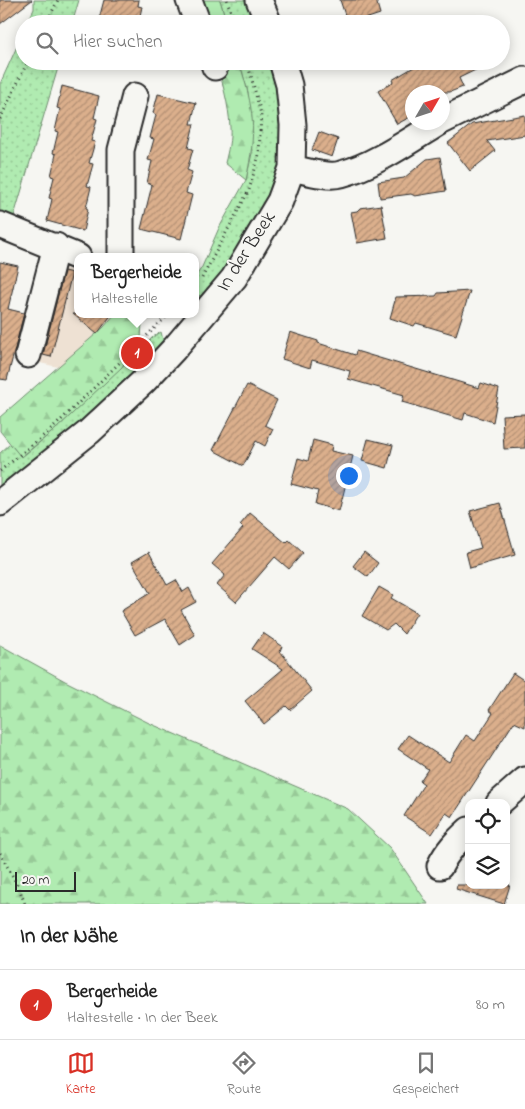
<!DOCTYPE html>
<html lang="de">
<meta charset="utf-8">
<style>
body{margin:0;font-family:"Indie Flower",sans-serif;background:#f6f6f6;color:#222}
.controls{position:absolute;right:15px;bottom:15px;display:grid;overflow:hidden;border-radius:10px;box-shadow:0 2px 12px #0003}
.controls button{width:45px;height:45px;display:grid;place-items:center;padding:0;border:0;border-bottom:1px solid #e0e0e0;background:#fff;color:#222;font:25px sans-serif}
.compass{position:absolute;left:405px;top:85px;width:45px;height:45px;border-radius:50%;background:#fff;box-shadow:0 2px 12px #0003;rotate:51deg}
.scale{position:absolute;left:15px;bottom:12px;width:61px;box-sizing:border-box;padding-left:5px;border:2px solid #2b2b2b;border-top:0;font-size:14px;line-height:18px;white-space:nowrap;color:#2b2b2b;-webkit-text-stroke:4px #f6f6f2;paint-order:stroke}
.you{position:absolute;left:348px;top:475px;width:18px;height:18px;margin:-12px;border:4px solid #fff;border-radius:50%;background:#1a73e8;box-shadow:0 0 0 8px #1a73e833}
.badge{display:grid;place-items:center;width:32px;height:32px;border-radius:50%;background:#d93025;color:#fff;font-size:16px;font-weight:700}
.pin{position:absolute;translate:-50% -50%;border:2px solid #fff;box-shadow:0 1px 5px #0006}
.popup{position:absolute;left:74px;top:253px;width:125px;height:65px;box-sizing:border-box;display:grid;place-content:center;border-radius:10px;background:#fff;filter:drop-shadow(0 1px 4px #0005);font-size:16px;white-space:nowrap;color:#767676}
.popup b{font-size:19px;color:#222}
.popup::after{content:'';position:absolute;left:50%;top:100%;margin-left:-10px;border:10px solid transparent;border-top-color:#fff}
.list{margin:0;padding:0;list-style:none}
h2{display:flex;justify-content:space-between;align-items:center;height:65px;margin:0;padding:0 20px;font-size:21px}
h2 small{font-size:16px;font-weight:400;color:#767676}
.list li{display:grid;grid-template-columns:32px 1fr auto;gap:15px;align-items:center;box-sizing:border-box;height:70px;padding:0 20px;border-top:1px solid #e0e0e0}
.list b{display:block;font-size:19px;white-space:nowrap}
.list p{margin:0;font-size:16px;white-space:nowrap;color:#767676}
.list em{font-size:16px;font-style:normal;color:#767676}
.icon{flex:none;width:28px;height:28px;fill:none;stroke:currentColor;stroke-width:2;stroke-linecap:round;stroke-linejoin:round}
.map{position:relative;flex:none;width:525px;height:904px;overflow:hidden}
.search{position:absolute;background:#fff;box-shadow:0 2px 12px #0003;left:15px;right:15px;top:15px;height:55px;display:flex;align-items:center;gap:12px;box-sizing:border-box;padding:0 18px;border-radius:28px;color:#767676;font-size:19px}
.sheet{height:135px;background:#fff}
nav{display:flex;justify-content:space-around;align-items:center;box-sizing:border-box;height:70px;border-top:1px solid #e0e0e0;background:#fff;font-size:14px;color:#767676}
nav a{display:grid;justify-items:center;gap:2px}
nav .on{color:#d93025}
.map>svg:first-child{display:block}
</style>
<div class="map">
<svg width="525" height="904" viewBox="0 0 525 904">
<defs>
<pattern id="grass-dots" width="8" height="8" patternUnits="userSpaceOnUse" patternTransform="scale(1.25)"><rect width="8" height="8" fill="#b0ebb1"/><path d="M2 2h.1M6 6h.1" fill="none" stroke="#98ca98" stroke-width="1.8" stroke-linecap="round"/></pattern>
<pattern id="forest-firs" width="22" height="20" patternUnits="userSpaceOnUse" patternTransform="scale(1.25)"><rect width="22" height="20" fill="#b0ebb1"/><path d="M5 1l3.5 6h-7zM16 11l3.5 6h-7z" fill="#98ca98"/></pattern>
<pattern id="building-hatch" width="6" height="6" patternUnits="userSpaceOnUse" patternTransform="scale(1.25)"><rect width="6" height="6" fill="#dbaf8c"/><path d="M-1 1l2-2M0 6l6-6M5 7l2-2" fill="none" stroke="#b28f73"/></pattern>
</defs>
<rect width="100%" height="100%" fill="#f6f6f2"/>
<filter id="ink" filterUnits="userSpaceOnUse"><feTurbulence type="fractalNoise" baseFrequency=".02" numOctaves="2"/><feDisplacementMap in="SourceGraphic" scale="10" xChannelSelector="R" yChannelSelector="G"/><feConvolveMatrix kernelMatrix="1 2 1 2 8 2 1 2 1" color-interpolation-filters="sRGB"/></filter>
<g filter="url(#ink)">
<path fill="#eee1d3" d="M55 263 78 274V314H115L104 327 58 367 31 361Z"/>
<path fill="url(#grass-dots)" stroke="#6e8b6e" d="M34 0H79L72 24H27L34 9Z
M220 0H250L259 24H227Z
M24 31V61H60L14 216 0 212V84Z
M239 61H272C277 77 278 94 280 111 280 121 282 131 282 141 282 202 239 250 205 297L196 295V276L202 267 219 228 246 180 252 153 248 92Z
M161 332 163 340V348L97 412 0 491V453L10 444 22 457 57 428 153 337Z"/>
<path fill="url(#forest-firs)" stroke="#6e8b6e" d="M194 0H220L227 24H203Z
M217 61H239C254 110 257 130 246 180L225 163C228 151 231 139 230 127 229 105 222 83 217 61Z
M115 314H139L142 323 141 339 122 367 57 428 21 457 0 431V417L104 327Z
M0 645 65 681 149 723 348 809 390 848 428 904H0Z"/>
<path fill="url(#building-hatch)" stroke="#2b2b2b" d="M0 0H32L0 24Z
M104 0H139L138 6 142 7 138 24H102L103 20 99 19Z
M340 0H376L380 14 365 19 366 21 358 24H348Z
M424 61H494L459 78 463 87 450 92H412V116L397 124 378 91 393 82 392 80Z
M62 86 99 96 94 118 97 119 91 141 95 142 89 163 93 164 87 186 91 187 86 208 88 209 83 231 47 221 52 199 49 198 54 177 51 176 56 154 53 153 58 132 55 131 60 109 57 108Z
M158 94 196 103 191 124H194L188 148 193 149 187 170 192 172 186 193 192 195 181 239 141 229 152 185 147 183 152 161 148 160 154 139 150 138 156 115 153 113Z
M525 115V135L487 141 495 151 470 171 448 143 472 124Z
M319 132 338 139 332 157 312 150Z
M440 157 446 191 415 196 411 194 380 198 378 182 404 178 427 159Z
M381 205 387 238 357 243 351 212 357 211 360 208Z
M0 262 18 266 8 309 24 313 7 380 0 379Z
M64 271 72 273 51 357 43 355Z
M470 291 456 335 416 323 414 326 390 318 396 297 436 296 438 293Z
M73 314H112L97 334Z
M290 332 318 341V343L355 355 356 351 479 388 481 383 499 389 493 422 465 413 463 420 402 402 404 395 348 379 350 371 312 360 310 368 282 359Z
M247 385 277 400 265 425 273 429 265 446 256 441 243 466 213 450Z
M525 414V448L504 449 502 415Z
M368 439 393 445 387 468 362 461Z
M313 440 332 445 331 451 353 456 339 511 315 504 318 491 291 484 298 458 308 461Z
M500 503 515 555 470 568 466 552 481 548 470 511Z
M250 513 286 543 289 540 303 553 289 569 275 557 236 602 217 585 225 575 212 564 243 528 240 525Z
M149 552 167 585 176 580 183 592 189 588 196 602 181 610 195 635 180 645 165 619 135 635 121 611 150 593 132 562Z
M364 552 378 563 368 577 353 566Z
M379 587 393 595 391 598 417 613 404 634 394 624 386 630 362 616Z
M263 633 282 646 280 651 312 691 290 710 286 706 264 724 245 701 283 669 252 649Z
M513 673 525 681V727L514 722 452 817 446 813 432 834 404 816 424 784 420 781 428 769 398 749 408 735 449 762 466 735 475 741 493 713 489 710Z
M457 885H510L504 904 456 889Z"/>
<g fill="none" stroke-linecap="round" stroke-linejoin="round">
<g stroke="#2b2b2b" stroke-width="29">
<path id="minor" d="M189 0 198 24
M259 0 269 24
M213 61 215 67
M442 121 525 80
M292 168C306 171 328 178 341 174 372 167 412 139 440 122
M0 225 78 257
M121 257V150L135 96
M28 355 56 246
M0 503 89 432 144 381 174 349 234 278 280 201 292 168 293 125 289 85 282 61
M499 803 525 780
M440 866C447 851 457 841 469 830"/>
</g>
<path stroke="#2b2b2b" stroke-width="3" stroke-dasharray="1 4" stroke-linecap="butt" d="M227 0 235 24
M46 24 58 0
M0 119 28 61
M202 278 249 190 259 155 261 114 247 61
M0 471 54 427 169 314
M0 853 19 888 25 904"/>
<use href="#minor" stroke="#f6f6f2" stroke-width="25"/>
</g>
</g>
<g text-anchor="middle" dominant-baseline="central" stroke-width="4" stroke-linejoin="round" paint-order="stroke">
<g font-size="20" fill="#2b2b2b" stroke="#f6f6f2">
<text transform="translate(247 252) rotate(-57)">In der Beek</text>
</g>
</g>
</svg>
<div class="controls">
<button><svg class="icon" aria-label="locate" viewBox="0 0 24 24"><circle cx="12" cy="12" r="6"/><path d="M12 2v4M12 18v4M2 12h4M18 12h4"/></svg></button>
<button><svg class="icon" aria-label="layers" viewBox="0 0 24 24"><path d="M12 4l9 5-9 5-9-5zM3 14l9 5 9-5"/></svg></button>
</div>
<svg class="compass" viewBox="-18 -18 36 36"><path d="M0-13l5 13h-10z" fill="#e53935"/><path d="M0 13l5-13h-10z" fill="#767676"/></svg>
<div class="scale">20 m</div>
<div class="you"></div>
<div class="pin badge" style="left:137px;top:353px">1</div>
<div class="popup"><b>Bergerheide</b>Haltestelle</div>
<div class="search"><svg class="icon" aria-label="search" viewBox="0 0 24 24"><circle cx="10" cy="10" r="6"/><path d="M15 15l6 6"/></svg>Hier suchen</div>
</div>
<section class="sheet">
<h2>In der Nähe<small></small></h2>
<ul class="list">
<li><span class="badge">1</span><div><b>Bergerheide</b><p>Haltestelle · In der Beek</p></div><em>80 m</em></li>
</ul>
</section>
<nav>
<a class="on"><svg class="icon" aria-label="map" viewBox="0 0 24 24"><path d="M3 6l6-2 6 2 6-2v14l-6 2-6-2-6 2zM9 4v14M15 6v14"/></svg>Karte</a>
<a><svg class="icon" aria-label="directions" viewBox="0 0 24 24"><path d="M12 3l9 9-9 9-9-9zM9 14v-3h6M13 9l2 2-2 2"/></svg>Route</a>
<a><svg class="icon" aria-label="saved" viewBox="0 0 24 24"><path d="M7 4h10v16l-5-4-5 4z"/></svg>Gespeichert</a>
</nav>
